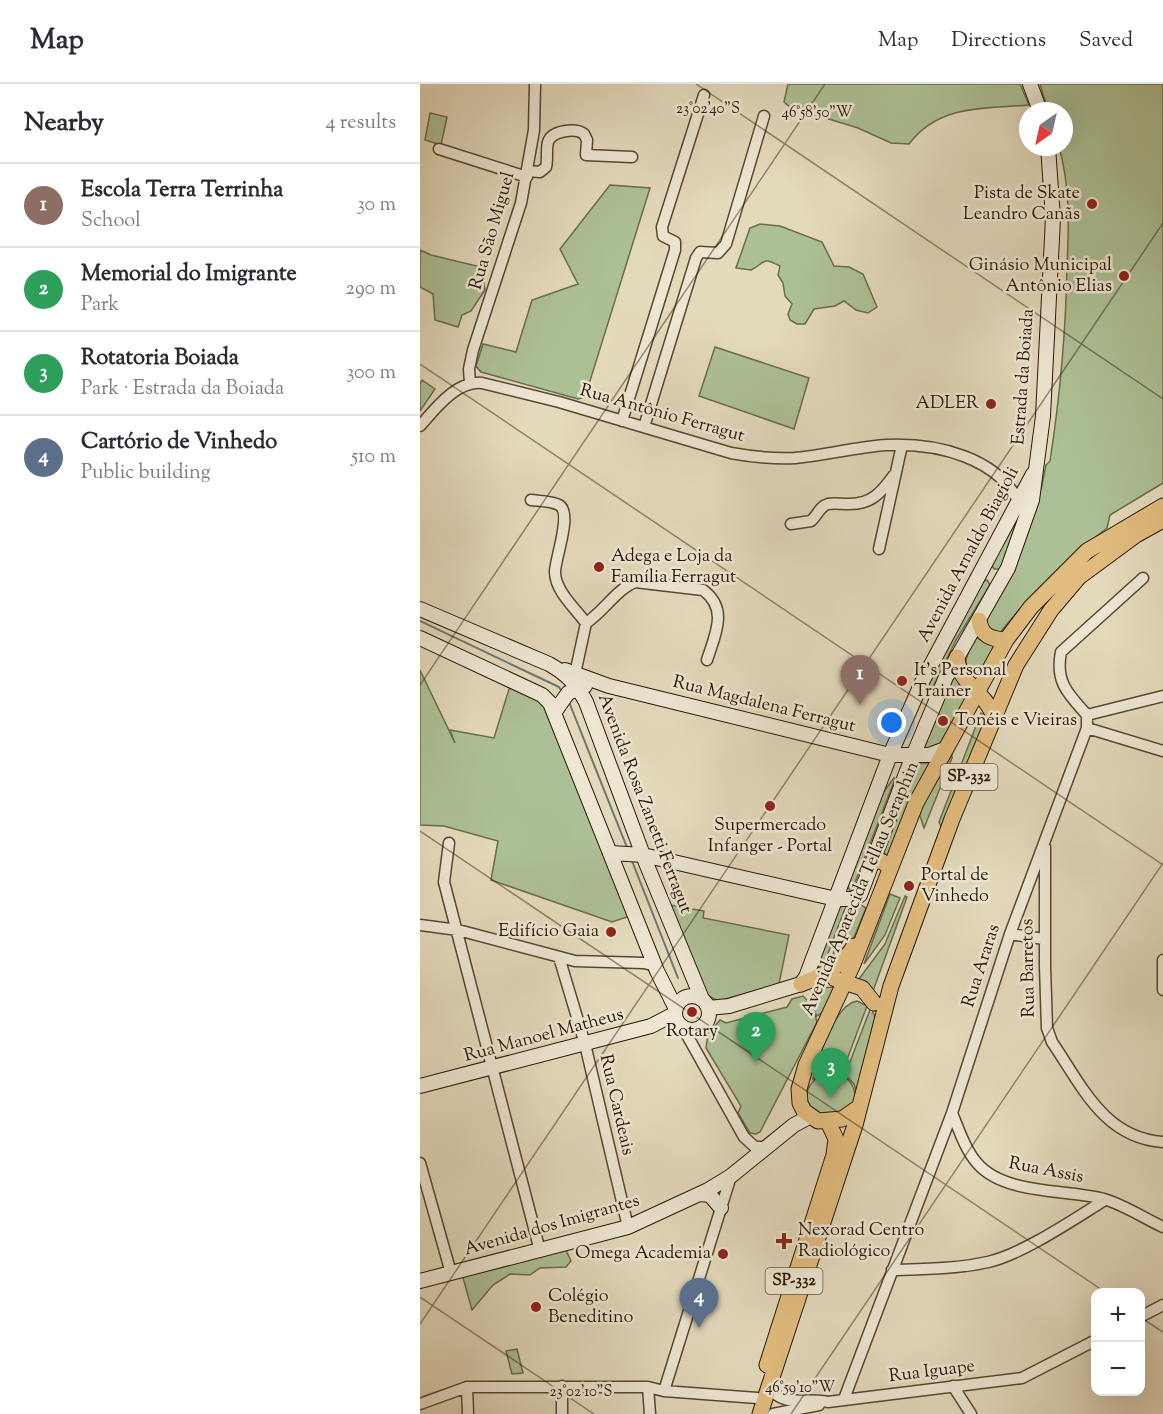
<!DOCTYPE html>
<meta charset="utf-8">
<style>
body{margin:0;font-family:"Sorts Mill Goudy",serif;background:#f7f7f7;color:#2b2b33}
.controls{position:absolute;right:18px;bottom:18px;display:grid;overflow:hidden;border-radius:12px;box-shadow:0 6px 24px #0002}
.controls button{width:54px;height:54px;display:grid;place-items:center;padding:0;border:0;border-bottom:2px solid #e1e1e2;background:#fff;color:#2b2b33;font:30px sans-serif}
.compass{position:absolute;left:599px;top:18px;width:54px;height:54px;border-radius:50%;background:#fff;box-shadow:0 6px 24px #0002;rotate:214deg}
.you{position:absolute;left:472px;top:639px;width:21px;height:21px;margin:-15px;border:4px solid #fff;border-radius:50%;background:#1a73e8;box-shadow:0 0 0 9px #1a73e833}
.badge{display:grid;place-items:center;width:39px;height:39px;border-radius:50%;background:#7c3aed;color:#fff;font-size:20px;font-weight:700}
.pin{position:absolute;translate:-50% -50px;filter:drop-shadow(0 2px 3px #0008)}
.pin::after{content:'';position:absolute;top:32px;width:21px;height:18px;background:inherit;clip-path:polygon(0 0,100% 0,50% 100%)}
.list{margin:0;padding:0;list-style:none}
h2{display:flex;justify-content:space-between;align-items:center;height:78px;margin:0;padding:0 24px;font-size:26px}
h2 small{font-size:20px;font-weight:400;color:#7c7c81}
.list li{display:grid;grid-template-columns:39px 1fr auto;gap:18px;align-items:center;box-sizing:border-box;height:84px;padding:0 24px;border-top:2px solid #e1e1e2}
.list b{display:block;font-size:22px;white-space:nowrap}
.list p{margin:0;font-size:20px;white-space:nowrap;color:#7c7c81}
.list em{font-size:20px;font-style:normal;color:#7c7c81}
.map{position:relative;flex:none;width:743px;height:1330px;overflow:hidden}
header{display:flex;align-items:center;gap:36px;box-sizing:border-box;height:84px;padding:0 30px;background:#fff;border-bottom:2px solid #e1e1e2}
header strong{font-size:28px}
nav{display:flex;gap:33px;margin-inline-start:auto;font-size:21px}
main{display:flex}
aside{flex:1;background:#fff}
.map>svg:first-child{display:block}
</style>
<header>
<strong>Map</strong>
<nav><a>Map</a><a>Directions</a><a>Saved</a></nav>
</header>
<main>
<aside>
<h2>Nearby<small>4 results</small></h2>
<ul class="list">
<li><span class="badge" style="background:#8d6e63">1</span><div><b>Escola Terra Terrinha</b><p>School</p></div><em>30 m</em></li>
<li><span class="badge" style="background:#2e9e5b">2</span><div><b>Memorial do Imigrante</b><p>Park</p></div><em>290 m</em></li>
<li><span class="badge" style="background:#2e9e5b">3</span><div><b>Rotatoria Boiada</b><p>Park · Estrada da Boiada</p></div><em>300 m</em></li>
<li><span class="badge" style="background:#5c6f8a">4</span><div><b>Cartório de Vinhedo</b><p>Public building</p></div><em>510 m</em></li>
</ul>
</aside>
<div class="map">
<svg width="743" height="1330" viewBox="0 0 743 1330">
<rect width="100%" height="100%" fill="#e3d9bb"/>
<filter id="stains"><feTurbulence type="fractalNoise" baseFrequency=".00333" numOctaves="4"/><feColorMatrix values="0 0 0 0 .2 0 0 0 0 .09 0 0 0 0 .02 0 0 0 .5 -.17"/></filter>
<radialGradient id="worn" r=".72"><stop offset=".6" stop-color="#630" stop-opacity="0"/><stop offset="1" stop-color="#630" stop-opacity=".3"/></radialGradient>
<path fill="#adc095" stroke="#6a6c4c" stroke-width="1.5" d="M368 0H600L609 21C564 25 519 20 489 60L471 59 438 44 370 23 364 18Z
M620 0H743V399L690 431 687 444C646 475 610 511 578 551L564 541C593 488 616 440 626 381L630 377C640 312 646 246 647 181 649 142 650 101 639 63H644V27H628Z
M10 29 27 33 21 61 5 56Z
M190 101 230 104 165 313 158 315 61 288 56 282 63 260 96 268 112 216 158 200 140 165Z
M340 140 360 142 402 158 414 182 429 183 443 190 457 223 448 229 436 226 424 217 415 222 394 225 385 240H377L370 236 368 230 372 220 365 212 363 199 358 191 360 182C340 172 346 179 331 186L316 184 330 144Z
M0 166 11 171 61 183 65 206 51 227 42 231 38 243 15 236 13 210 0 203Z
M295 263 389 294 374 345 279 312Z
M2 296 15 305 0 327V300Z
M598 434H601L582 485H574L571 480Z
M567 496 570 501 536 556 509 611 502 609 561 498Z
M556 553 574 562 556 596C538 583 548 568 556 553Z
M0 586 35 659 30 646 74 654 89 605C104 600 116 615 126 623L210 832 192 838 71 796 78 757 24 742 0 741Z
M535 590 553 608 522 662 503 666Z
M561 629 565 631 555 670 524 750 519 738Z
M532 670V674L504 744 499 729Z
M497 679H511L469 772 463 769Z
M474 694 475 695 431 809 427 801 459 714Z
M470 810 480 814 465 851 444 880Z
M485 812 487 813 453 907 436 899 465 860Z
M250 821 284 827 283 834 369 851 359 900 298 917 287 911Z
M441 821 446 824 430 863 408 883 431 824Z
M420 822H426L401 888 394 890Z
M414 903 405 927 397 932 394 926 397 938 340 1048 336 1050 330 1049 318 1029 321 1022 286 964 288 950 300 936 306 939 367 923 372 915 383 912 393 922 400 904Z
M437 917 447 922 422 989 405 987 393 995C398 974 414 921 437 917Z
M451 923 456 936 437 1009 434 1000 425 991Z
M408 988C426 989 437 1000 435 1019L411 1036C404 1032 394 1028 390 1022 380 1007 395 992 408 988Z
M145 1164 151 1177 146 1183 120 1184 110 1191 90 1190 73 1201 52 1226 42 1190Z
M97 1265 103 1289 92 1290 86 1267Z"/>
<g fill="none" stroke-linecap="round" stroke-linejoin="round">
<path stroke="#6b7870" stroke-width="2" d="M0 537 139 603 142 608
M149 618 208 766
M212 777 258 894"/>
<g stroke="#564831" stroke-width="13">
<path id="minor" d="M19 65 107 93
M108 87 120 88 126 83C128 75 126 65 128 58 132 46 156 44 164 50L167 56 166 71 212 73
M50 300 49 285 53 266 101 119 114 46 115 0
M202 337 255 166V158L243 152 242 143 284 11
M0 342C15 325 37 296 62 299L139 318 311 369C333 373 353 375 375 374 406 371 436 363 467 361 517 359 579 373 601 422
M224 343 276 174 280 168 298 169 306 160 344 32
M111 416C119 417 132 417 139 421 153 429 135 474 135 488 135 507 156 525 166 539
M371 440 391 437C397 432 400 422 408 420 414 419 421 420 427 420 451 421 461 409 474 391
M459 465 482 361
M157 597 155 590 166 539C183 528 197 505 215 498L283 506C309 525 295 551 287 576
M667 631 743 612
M667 644 743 667
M29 759 24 798 120 1167
M625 763V882L627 944 632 958C662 1002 684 1054 743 1058
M0 841 38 846 155 877 224 879 232 881 237 887
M590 850 624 855
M139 873 165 960 208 1143
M743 876V906
M263 944 324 1053 335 1063H344
M532 1029C539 1046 545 1065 557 1079 584 1111 646 1105 684 1115 704 1121 724 1134 743 1143
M0 1079 31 1189
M472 1186C504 1185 537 1185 568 1178 603 1170 654 1135 685 1116
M720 1233 743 1221
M533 1302 551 1330
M47 1303 48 1330
M228 1303 230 1330
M350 1304C362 1324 389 1313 408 1318L602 1294 676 1256
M244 1307 311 1092
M424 1315 532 1029 590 850 667 644V631C648 610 635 598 641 568L723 494
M0 1320 47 1303H228L244 1307 337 1314
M142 1330V1302
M353 1330 399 1321"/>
</g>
<g stroke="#271803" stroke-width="16">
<path id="secondary" d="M610 0 620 27
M0 525 129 580C147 590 157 601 166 618L226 779 282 915
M0 554 122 611 130 619 237 887 255 923
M145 586 189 602 470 671H509L525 665
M134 629 148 609 165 602
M191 769 223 771 416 815H432L440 811 490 679 526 593 588 484 612 416 623 332 633 134 628 63
M255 929a17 17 0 1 1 34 0a17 17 0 1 1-34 0Z
M288 924 309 922 381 900 386 893 470 671 503 596 613 390
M0 1002 231 942 254 930
M280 1110 290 1111 301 1124
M0 1197 208 1143 288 1106 311 1092 374 1041 389 1033"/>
</g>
<g stroke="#271803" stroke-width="17">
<path id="primary" d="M559 536C561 552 571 555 586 556
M537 573C538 600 566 608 574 633
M454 777H461L470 783
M415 895 442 904 454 919
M381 900C402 892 423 882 434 862
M438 1024 422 1035 398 1037 384 1027 380 1019 379 1005 386 981 433 880 496 719 586 556 611 523 667 467 743 422
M347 1281 414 1071 416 1055 408 1038
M340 1330 435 1041 471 902 532 735 596 581 631 526 659 493 716 451 743 436"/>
</g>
<use href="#minor" stroke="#ede6d3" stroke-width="10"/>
<use href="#secondary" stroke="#ede6d3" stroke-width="14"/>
<use href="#primary" stroke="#e2bc7e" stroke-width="15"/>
</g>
<path fill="none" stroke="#271803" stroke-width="1.5" stroke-opacity="0.45" d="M276 0 743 315M0 280 743 781M0 601 405 0M0 747 685 1208M0 1213 174 1330M720 1233 743 1248M0 1240 743 139M371 1330 743 779"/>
<g fill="#8f2418" stroke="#ede6d3" stroke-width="2">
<circle cx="672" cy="120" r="6"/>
<circle cx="704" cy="192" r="6"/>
<circle cx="571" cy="320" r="6"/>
<circle cx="179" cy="483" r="6"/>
<circle cx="482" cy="597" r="6"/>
<circle cx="523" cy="637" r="6"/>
<circle cx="350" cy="722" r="6"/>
<circle cx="489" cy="802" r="6"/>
<circle cx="191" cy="848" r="6"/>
<circle cx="272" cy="928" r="6"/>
<path d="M361 1148h6v6h6v6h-6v6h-6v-6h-6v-6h6z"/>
<circle cx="303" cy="1170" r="6"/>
<circle cx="116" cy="1223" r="6"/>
</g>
<g text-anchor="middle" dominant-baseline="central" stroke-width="5" stroke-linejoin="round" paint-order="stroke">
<g fill="#ede6d3" stroke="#625641" stroke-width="1.5">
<rect x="520.5" y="680" width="57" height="26" rx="4.5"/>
<rect x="345.5" y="1184" width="57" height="26" rx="4.5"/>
</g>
<g font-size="16" font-weight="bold" fill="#271803">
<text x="549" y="693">SP-332</text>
<text x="374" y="1197">SP-332</text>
</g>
<g font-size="18" fill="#271803" stroke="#ede6d3" text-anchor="start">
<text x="660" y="110" text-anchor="end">Pista de Skate<tspan x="660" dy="21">Leandro Canãs</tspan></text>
<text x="692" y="182" text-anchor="end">Ginásio Municipal<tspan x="692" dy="21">Antônio Elias</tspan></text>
<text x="559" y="320" text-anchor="end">ADLER</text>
<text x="191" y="473">Adega e Loja da<tspan x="191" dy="21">Família Ferragut</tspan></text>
<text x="494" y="587">It's Personal<tspan x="494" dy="21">Trainer</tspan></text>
<text x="535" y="637">Tonéis e Vieiras</text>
<text x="350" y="742" text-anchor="middle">Supermercado<tspan x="350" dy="21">Infanger - Portal</tspan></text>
<text x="501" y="792">Portal de<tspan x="501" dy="21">Vinhedo</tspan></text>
<text x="179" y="848" text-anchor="end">Edifício Gaia</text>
<text x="272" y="948" text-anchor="middle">Rotary</text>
<text x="378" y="1147">Nexorad Centro<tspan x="378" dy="21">Radiológico</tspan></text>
<text x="291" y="1170" text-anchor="end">Omega Academia</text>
<text x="128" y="1213">Colégio<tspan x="128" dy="21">Beneditino</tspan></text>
</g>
<g font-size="18" fill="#271803" stroke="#ede6d3">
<text transform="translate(73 147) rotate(-74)">Rua São Miguel</text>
<text transform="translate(604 293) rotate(-86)">Estrada da Boiada</text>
<text transform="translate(242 330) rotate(16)">Rua Antônio Ferragut</text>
<text transform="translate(549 471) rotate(-62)">Avenida Arnaldo Biagioli</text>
<text transform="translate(344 621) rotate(14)">Rua Magdalena Ferragut</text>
<text transform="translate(224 720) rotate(69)">Avenida Rosa Zanetti Ferragut</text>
<text transform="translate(441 805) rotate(-67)">Avenida Aparecida Tellau Seraphin</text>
<text transform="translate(562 882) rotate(-72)">Rua Araras</text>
<text transform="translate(609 884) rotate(-91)">Rua Barretos</text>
<text transform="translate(124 952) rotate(-15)">Rua Manoel Matheus</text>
<text transform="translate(196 1021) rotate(77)">Rua Cardeais</text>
<text transform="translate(626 1087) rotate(11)">Rua Assis</text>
<text transform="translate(132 1142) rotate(-16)">Avenida dos Imigrantes</text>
<text transform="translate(512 1288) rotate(-7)">Rua Iguape</text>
</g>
</g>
<g font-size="15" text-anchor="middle" fill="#271803" stroke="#ede6d3" stroke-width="5" stroke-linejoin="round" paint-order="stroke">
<text x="288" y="29">23°02'40"S</text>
<text x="397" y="33">46°58'50"W</text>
<text x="380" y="1308">46°59'10"W</text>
<text x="161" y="1312">23°02'10"S</text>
</g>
<rect width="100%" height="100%" filter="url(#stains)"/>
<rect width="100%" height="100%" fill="url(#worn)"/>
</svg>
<div class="controls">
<button>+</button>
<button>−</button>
</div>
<svg class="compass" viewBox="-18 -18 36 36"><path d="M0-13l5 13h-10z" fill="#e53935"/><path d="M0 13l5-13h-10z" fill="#7c7c81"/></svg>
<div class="you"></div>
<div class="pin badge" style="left:440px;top:621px;background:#8d6e63">1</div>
<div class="pin badge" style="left:336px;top:978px;background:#2e9e5b">2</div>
<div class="pin badge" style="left:411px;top:1014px;background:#2e9e5b">3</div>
<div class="pin badge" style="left:279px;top:1244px;background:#5c6f8a">4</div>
</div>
</main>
